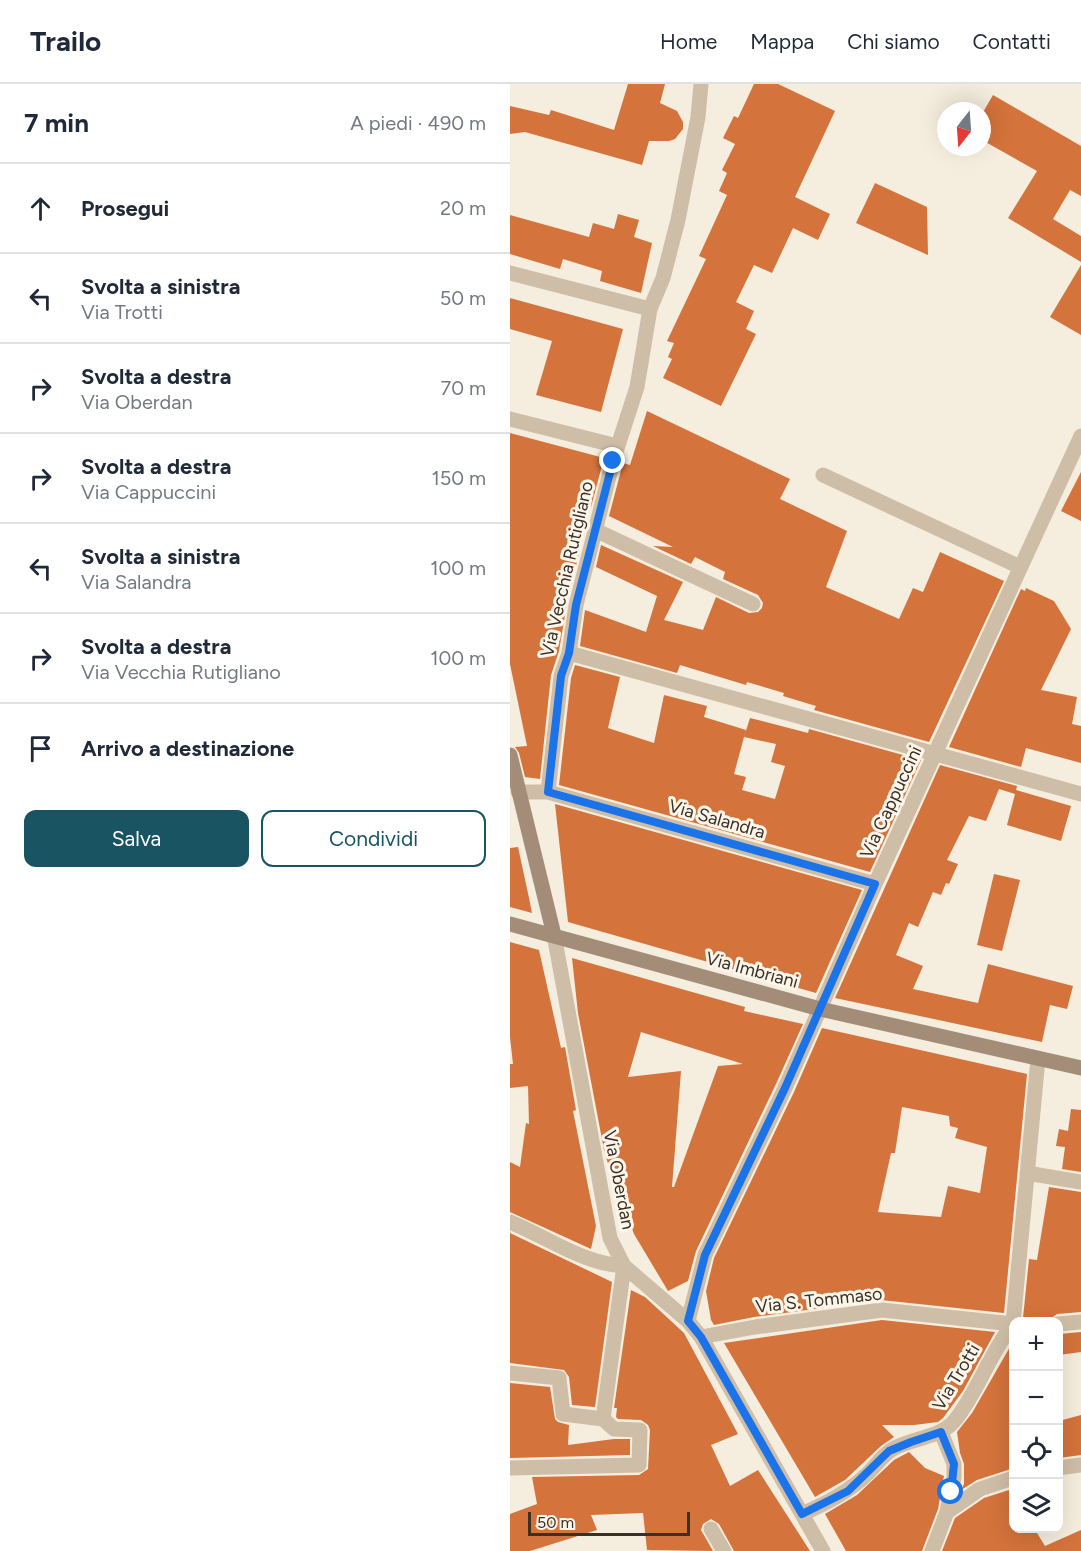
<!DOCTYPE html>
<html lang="it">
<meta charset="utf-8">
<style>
body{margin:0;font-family:Figtree,sans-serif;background:#f6f6f7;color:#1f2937}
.controls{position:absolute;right:18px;bottom:18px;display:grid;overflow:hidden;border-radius:12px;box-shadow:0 6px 24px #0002}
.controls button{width:54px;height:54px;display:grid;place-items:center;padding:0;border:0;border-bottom:2px solid #e0e1e3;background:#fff;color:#1f2937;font:30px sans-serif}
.compass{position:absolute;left:427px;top:18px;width:54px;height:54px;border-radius:50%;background:#fff;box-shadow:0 6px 24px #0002;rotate:197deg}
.scale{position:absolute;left:18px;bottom:15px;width:162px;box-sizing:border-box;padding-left:6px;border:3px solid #3b3028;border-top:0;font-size:16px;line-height:21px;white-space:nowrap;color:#3b3028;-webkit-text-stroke:4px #fcf6ea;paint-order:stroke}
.stop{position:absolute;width:18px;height:18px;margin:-14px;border:4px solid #1a73e8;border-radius:50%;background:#fff}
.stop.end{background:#1a73e8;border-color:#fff;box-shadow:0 2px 6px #0008}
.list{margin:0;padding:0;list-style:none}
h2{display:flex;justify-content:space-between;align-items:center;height:78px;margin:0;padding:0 24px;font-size:26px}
h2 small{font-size:20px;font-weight:400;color:#747a83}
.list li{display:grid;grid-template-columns:39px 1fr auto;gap:18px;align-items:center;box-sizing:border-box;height:90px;padding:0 24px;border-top:2px solid #e0e1e3}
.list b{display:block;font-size:22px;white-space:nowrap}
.list p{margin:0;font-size:20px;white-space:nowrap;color:#747a83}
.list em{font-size:20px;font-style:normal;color:#747a83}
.actions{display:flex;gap:12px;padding:18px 24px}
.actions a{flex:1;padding:14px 0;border:2px solid #185462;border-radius:12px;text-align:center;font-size:21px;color:#185462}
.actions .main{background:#185462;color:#fff}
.icon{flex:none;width:33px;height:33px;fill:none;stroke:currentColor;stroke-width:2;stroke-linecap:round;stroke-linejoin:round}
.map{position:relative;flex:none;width:571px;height:1467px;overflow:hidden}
header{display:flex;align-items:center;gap:36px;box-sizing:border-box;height:84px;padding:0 30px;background:#fff;border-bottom:2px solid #e0e1e3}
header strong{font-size:28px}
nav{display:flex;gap:33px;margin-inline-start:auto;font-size:21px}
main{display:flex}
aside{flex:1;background:#fff}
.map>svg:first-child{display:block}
</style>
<header>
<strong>Trailo</strong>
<nav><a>Home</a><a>Mappa</a><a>Chi siamo</a><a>Contatti</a></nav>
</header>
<main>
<aside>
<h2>7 min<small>A piedi · 490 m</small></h2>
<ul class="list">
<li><svg class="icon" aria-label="ahead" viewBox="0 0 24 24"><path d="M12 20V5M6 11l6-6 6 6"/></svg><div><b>Prosegui</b></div><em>20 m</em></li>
<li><svg class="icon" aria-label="left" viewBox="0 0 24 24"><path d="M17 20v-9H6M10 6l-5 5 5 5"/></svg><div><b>Svolta a sinistra</b><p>Via Trotti</p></div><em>50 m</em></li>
<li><svg class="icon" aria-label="right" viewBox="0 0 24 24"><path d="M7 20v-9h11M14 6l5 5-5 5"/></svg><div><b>Svolta a destra</b><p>Via Oberdan</p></div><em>70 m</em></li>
<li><svg class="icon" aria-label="right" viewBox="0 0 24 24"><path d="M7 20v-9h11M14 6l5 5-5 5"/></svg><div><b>Svolta a destra</b><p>Via Cappuccini</p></div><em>150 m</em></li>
<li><svg class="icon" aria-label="left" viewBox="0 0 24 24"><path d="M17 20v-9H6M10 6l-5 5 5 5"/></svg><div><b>Svolta a sinistra</b><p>Via Salandra</p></div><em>100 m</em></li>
<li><svg class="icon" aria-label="right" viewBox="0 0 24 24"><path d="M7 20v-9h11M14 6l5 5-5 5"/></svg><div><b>Svolta a destra</b><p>Via Vecchia Rutigliano</p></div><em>100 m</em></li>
<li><svg class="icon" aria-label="arrive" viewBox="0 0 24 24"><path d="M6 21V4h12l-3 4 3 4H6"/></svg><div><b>Arrivo a destinazione</b></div></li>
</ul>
<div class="actions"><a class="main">Salva</a><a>Condividi</a></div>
</aside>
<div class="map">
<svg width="571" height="1467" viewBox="0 0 571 1467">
<rect width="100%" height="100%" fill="#f5eddd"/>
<path fill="#d4733c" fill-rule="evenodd" d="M118 0H155L150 19 167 27 173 38V45L165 55 159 57H139L132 81 15 48 0 50V22L39 31 41 26 104 46Z
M244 0H268L325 27 285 113 320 130 308 156 283 144 262 189 244 181 226 218 244 227 236 245 246 250 211 322 153 294 162 275 158 273 164 259 157 257 196 175 189 172 217 111 209 107 217 89 212 86 225 60 213 54 224 32 228 34Z
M483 11 571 62V112L560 106 543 135 571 152V178L498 134 527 87 472 56V30Z
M365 99 417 123 418 171 346 139Z
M108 130 129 136 124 153 142 159 131 209 90 197 92 187 53 175 50 185 0 170V131L79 153 83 139 104 145Z
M571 181V251L540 233Z
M0 214 113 245 91 328 26 311 42 257 0 245Z
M137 327 280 395 270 415 337 447 316 503 389 535 403 504 413 508 430 468 494 497 419 658 304 626 306 622 273 612 274 609 237 598 236 601 170 581 167 589 70 562 75 526 136 548 147 512 86 483 91 461 173 498 154 536 193 546 206 513 239 529 248 528 252 524 253 519 248 511 213 495 215 488 185 473 181 480 143 462 163 463 99 432 113 379 120 381Z
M0 349 94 374 81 423 77 421 62 460 71 461 57 519 49 567 41 591 30 695 15 693 9 669 5 663 17 662 0 580Z
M571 388V437L551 427Z
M516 504 544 517 561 545 531 606 567 613 562 640 571 642V679L516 664 511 683 439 663 511 505 515 507Z
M65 581 110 593 98 644 144 659 154 611 197 622 194 633 236 646 234 653 240 634 298 649 299 645 411 676 360 788 49 701 61 594ZM234 653 266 660 261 678 275 682 265 715 232 706 236 693 224 690Z
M430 681 507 702 506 706 561 722 551 757 497 741 505 710 489 705 476 737 459 732 437 776 448 780 439 800 436 799 431 811 423 808 408 843 399 839 386 871 413 882 403 905 468 919 478 880 563 902 557 925 540 921 532 958 325 914Z
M45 720 352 806 306 909 58 838Z
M8 763 19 814 22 829 0 823V764Z
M484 790 510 796 492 867 467 861Z
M0 858 29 866 51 964 55 963 66 1026 63 1027 86 1142 81 1165 0 1128V1078L10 1083 16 1039 19 1040 18 1002 0 1004V980H3L0 953Z
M62 874 235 923 234 927 293 940 266 1000 186 1167 178 1197 158 1207 124 1150 95 1071 68 929ZM131 948 233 980 208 982 164 1103H162L171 987 118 993Z
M312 944 517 990 494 1229 371 1216 244 1233 204 1241 201 1236 196 1207 204 1174 284 1008ZM392 1023 439 1032 440 1042 448 1044 445 1054 477 1063 470 1109 438 1102 431 1133 368 1128 381 1069H385Z
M561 1025 571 1026V1088L552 1085 555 1063 546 1062 549 1045 558 1047Z
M539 1103 571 1108V1228L547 1230 540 1235 513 1234 519 1175 527 1176Z
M0 1149 102 1198 85 1323 62 1321 59 1293 54 1286 0 1279Z
M121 1206 135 1213 174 1249 228 1350 201 1361 220 1402 248 1386 300 1467H224L209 1440 201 1435 193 1440 191 1446 203 1467 137 1466 133 1429 81 1431 87 1446 20 1467H0V1430L27 1420 22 1393 129 1391 138 1385 140 1346 138 1341 131 1336 108 1335 106 1333 107 1324H104Z
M372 1236 485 1248 453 1307 433 1334 428 1338 404 1341H372L384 1353 371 1362 335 1396 305 1413 214 1259Z
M571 1248V1268L549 1271V1250Z
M504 1256V1384L467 1396 451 1406 454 1400V1380L450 1369 447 1348 462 1329Z
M0 1299 40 1303 45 1335 48 1338 59 1341 58 1361 104 1355H120V1371L0 1374Z
M571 1331V1371L549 1374V1337Z
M399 1368 415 1384 434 1392 428 1425 412 1467H336L315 1430 347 1411 384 1376Z
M499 1406 504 1413V1444H524L535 1462 571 1446V1467H432L445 1434 474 1414Z"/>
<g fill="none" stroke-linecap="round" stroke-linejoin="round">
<path stroke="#cfbea7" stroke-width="15" d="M0 189 140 225
M0 335 107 362
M313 391 510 483
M85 446 243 520
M59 569 571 710
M8 708H38L51 592 59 569 66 521 103 377 127 303 140 225 153 194 168 136 188 33 191 0
M38 708 365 800
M44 851 100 1154 114 1182 178 1237 191 1253 313 1467
M517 1089 571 1098
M0 1138C37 1153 73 1180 114 1182L93 1335 104 1345 130 1346 129 1381 0 1384
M178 1237 195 1171 275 1004 365 800 571 352
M548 1240 571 1238
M191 1253 245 1243 372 1226 503 1240
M0 1289 49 1294 53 1330 93 1335
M431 1348 444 1380V1393L437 1428
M548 1384 571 1381
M292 1430C315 1420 337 1409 355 1392 364 1384 371 1373 381 1366 402 1353 431 1355 446 1335 469 1305 480 1269 503 1240L528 975
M201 1445 214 1467
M422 1467 437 1428 470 1405 503 1394"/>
<path stroke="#a38d78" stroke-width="15" d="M0 671 44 851
M0 840 310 925 571 984"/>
</g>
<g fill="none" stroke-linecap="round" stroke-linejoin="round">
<path stroke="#1a73e8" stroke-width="8" d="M103 377 66 521 59 569 51 592 38 708 365 800 275 1004 195 1171 178 1237 191 1253 292 1430 338 1407 379 1367 401 1358 431 1348 444 1380 441 1408"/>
</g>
<g text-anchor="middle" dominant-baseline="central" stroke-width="6" stroke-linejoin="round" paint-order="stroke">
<g font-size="18" fill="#3b3028" stroke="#fcf6ea">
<text transform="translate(57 485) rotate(-77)">Via Vecchia Rutigliano</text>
<text transform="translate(381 718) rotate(-65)">Via Cappuccini</text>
<text transform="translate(207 735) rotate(16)">Via Salandra</text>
<text transform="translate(242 886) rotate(15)">Via Imbriani</text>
<text transform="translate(109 1096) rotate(79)">Via Oberdan</text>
<text transform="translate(309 1216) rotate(-6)">Via S. Tommaso</text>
<text transform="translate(446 1293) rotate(-59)">Via Trotti</text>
</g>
</g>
</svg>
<div class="controls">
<button>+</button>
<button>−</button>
<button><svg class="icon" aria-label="locate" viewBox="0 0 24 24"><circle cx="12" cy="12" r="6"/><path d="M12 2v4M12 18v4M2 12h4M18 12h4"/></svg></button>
<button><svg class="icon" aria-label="layers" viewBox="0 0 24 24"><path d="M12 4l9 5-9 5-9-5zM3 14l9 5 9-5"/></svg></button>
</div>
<svg class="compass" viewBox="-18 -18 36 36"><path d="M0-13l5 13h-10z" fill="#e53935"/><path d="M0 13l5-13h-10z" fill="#747a83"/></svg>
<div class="scale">50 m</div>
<div class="stop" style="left:441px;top:1408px"></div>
<div class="stop end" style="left:103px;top:377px"></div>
</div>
</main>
